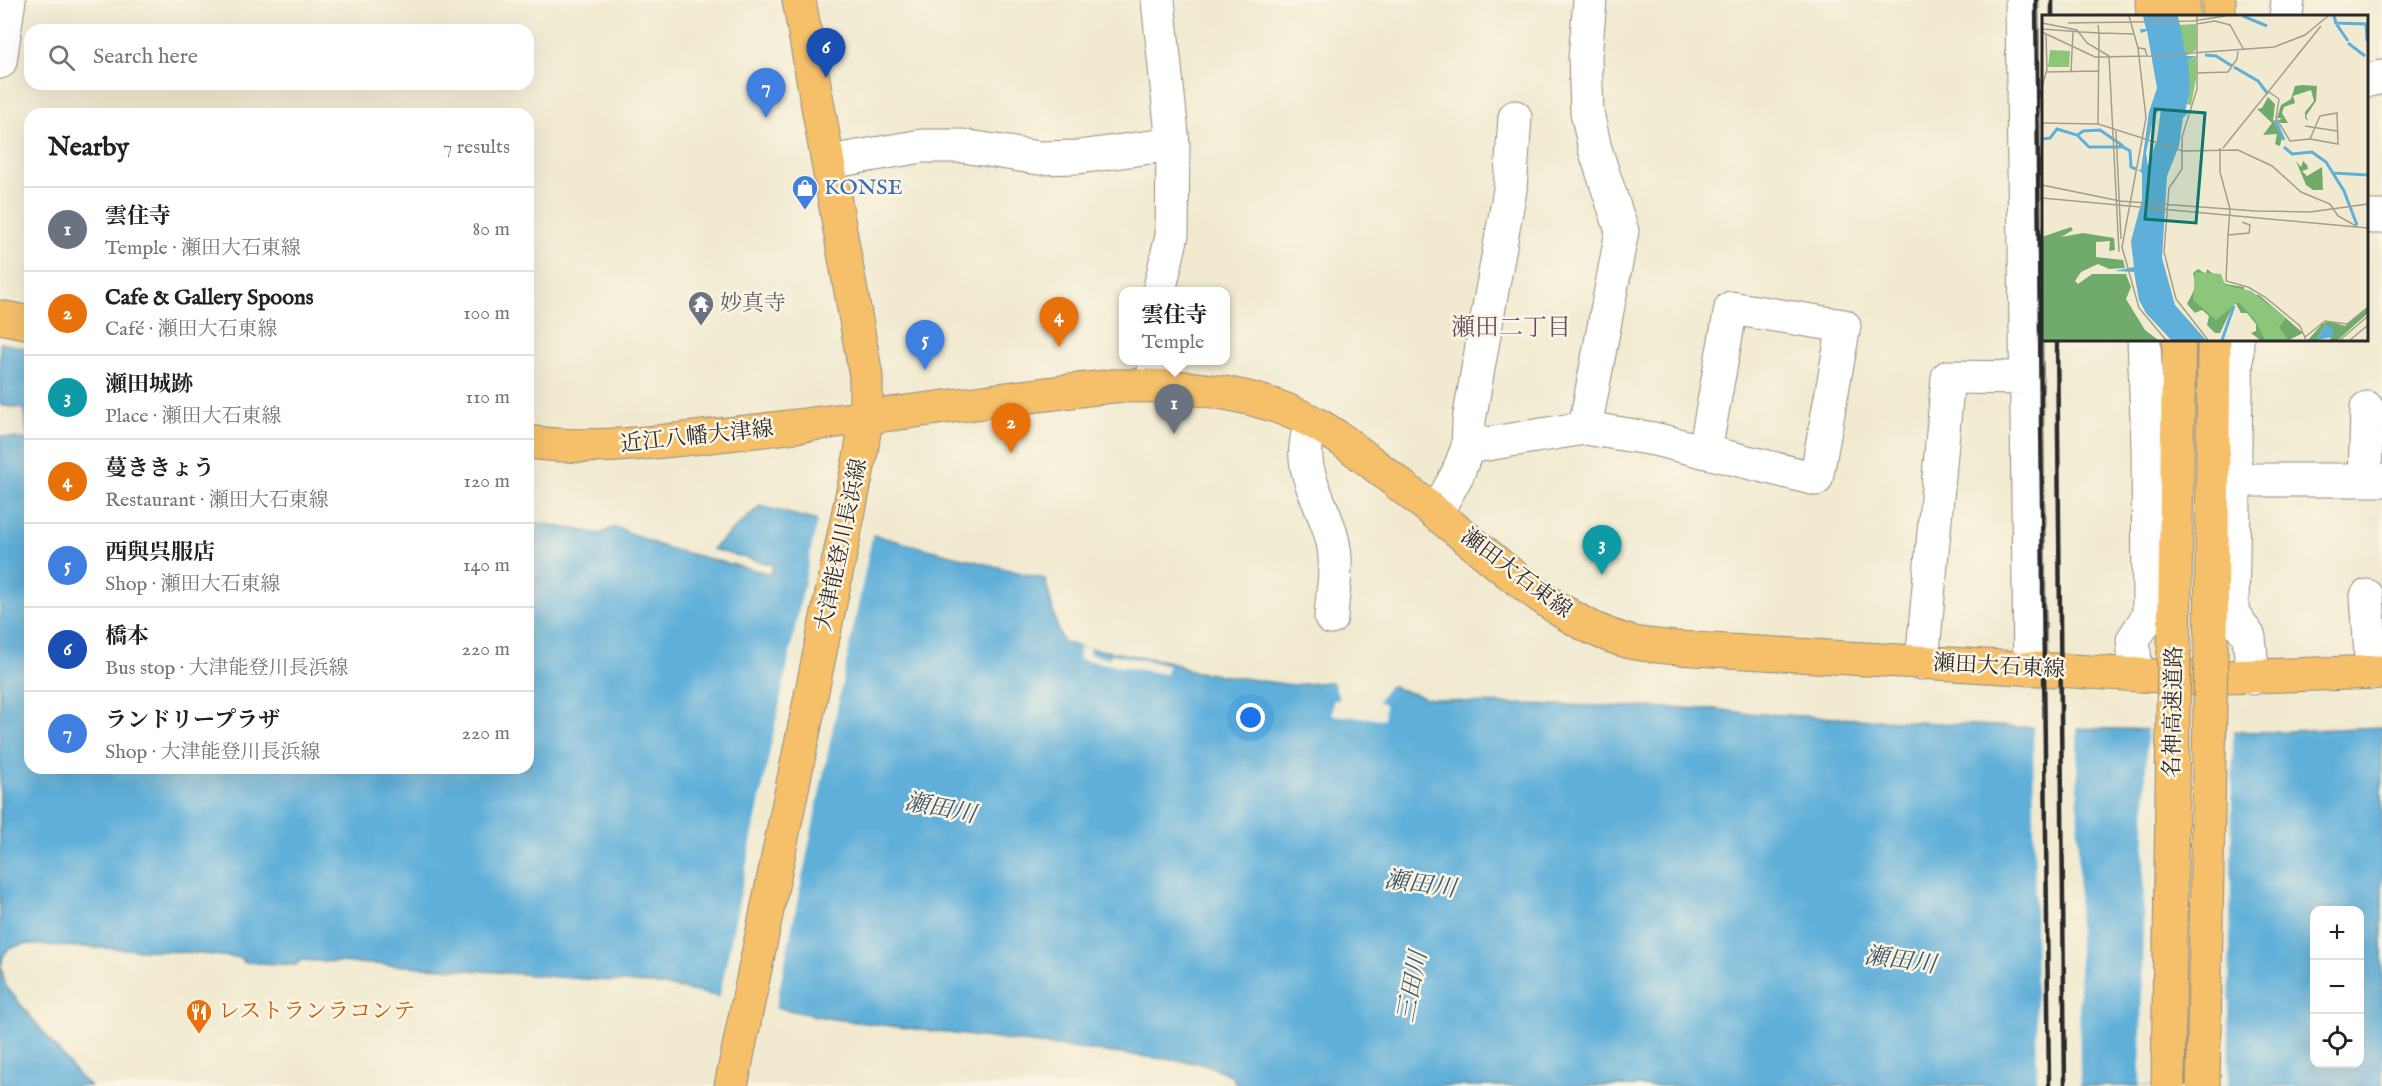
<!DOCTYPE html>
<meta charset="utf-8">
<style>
body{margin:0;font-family:"IM FELL English","Noto Serif JP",serif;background:#f2f2f2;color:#222}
.controls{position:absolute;right:18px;bottom:18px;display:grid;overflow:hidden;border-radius:12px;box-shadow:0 6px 24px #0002}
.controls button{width:54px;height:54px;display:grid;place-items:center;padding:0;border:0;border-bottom:2px solid #e0e0e0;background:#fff;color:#222;font:30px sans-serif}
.you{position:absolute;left:1251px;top:718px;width:21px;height:21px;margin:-15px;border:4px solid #fff;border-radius:50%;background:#1a73e8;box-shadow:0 0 0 9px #1a73e833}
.badge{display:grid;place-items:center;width:39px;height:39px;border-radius:50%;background:#ea580c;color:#fff;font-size:20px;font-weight:700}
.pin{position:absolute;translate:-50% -50px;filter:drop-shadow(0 2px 3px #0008)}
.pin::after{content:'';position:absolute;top:32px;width:21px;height:18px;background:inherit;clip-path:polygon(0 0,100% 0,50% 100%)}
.popup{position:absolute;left:1119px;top:287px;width:111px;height:78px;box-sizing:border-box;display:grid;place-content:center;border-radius:12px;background:#fff;filter:drop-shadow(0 2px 4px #0005);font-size:20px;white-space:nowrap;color:#767676}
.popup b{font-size:22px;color:#222}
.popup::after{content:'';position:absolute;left:50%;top:100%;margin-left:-12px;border:12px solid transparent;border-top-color:#fff}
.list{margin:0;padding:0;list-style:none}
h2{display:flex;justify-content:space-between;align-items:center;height:78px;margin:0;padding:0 24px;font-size:26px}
h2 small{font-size:20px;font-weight:400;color:#767676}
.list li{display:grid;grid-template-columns:39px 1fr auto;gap:18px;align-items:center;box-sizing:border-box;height:84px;padding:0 24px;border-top:2px solid #e0e0e0}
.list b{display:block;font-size:22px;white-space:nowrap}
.list p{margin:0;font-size:20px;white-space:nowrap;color:#767676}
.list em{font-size:20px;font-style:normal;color:#767676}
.icon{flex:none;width:33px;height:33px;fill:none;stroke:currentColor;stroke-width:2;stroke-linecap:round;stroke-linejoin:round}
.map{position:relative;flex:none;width:2382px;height:1086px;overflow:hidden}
.search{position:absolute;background:#fff;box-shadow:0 6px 24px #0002;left:24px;top:24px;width:510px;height:66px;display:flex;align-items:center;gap:15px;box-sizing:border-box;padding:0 21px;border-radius:18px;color:#767676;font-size:22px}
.panel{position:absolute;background:#fff;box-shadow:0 6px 24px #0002;left:24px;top:108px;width:510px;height:666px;border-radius:18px}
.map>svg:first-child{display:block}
</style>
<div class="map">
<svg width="2382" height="1086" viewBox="0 0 2382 1086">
<rect width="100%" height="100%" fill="#fcf5e5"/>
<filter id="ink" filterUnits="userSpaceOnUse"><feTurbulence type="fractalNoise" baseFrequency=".0167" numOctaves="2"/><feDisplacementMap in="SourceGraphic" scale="12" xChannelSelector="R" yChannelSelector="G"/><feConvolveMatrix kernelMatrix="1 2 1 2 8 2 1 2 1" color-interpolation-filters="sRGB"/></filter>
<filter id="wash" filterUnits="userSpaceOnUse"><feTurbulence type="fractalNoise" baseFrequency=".008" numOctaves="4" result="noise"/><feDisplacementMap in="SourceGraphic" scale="24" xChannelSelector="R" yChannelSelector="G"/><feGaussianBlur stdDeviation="1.35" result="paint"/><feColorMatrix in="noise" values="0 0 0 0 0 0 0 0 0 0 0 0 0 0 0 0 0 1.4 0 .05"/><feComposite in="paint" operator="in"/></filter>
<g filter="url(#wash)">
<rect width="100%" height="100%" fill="#f1ead0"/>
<path fill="#5eafd9" stroke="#446d82" stroke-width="1.5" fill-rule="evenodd" d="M0 343 30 349V768H528V521L600 534 615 527 666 548 771 574 773 565 712 549 760 506 1045 579 1058 631 1063 642 1081 647 1171 662 1190 671 1292 685 1328 682 1393 687 1426 698 1476 703 1715 709 1744 713 2015 727 2262 732 2382 727V1086H1237L1231 1075 1205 1064 833 1019 662 985 443 968 301 960 296 965 242 962V958L184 952 23 944 9 949 4 955 1 965 5 985 78 1075 90 1086H0V436L28 440 24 409 0 405ZM2314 910H2360V1064H2314Z"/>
<path fill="#f1ead0" d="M818 517 873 532 775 1010 719 999Z
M1080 647 1090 648 1089 654 1110 658 1111 654 1168 665 1166 674 1078 659Z
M1332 679 1390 684 1377 702 1385 704 1384 719 1332 715 1333 700H1340Z
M2033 725H2077L2080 1086H2037Z
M2147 727 2233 728 2228 1086H2140Z"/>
</g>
<g filter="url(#ink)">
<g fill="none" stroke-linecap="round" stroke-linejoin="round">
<g stroke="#8e8a7e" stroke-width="35">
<path id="minor" d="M1158 0 1173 144 1172 235 1159 292
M2022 0 2030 669
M2286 16 2288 0
M0 62 9 0
M2366 81 2382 77
M829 162 922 146H963L1039 158 1079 157 1173 144
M2372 217H2382
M2237 339 2232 612 2249 637 2253 678
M1154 360 1155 385
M1312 422C1290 474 1332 508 1335 557 1336 576 1332 598 1331 618
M1585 428 1654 439 1816 479 1844 326 1731 308 1705 451
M1468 447 1585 428 1622 231 1595 149 1587 112 1585 58 1590 0
M2234 480H2382
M2365 480 2367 408
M1436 513 1457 475 1468 447 1469 421 1479 363 1510 190 1515 117
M2367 596 2372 673
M1922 663 1948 377 2027 378
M2136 675 2133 640 2149 615 2148 447 2144 339"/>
</g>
<g stroke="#8e8a7e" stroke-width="35">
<path id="major" d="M0 317 30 323
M528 442C602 452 672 440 746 432 869 418 991 400 1113 386 1179 384 1253 390 1312 422 1340 436 1365 458 1390 477 1428 507 1466 537 1503 568 1540 597 1581 629 1627 641 1643 646 1661 646 1677 648L2192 678 2382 672
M731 1086 861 452 866 418V376L799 0"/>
</g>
<g stroke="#8e8a7e" stroke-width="35">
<path id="highway" d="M2152 0 2153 16
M2183 16V0
M2219 16V0
M2174 650 2179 339
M2211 651 2214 339"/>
</g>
<use href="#minor" stroke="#fff" stroke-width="33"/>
<use href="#major" stroke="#f6c06b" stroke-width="33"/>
<use href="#highway" stroke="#f6c06b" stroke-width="33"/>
<path stroke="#2b2b2b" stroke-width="4.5" d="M2036 0 2049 1086
M2052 0V16
M2057 339 2065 1086"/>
<g stroke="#8e8a7e" stroke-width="35" stroke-linecap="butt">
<path id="highway-bridge" d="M2168 1086 2174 650
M2203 1086 2211 651"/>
</g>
<use href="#highway-bridge" stroke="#f6c06b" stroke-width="33"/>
</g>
</g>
<defs>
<g id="shop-pin" transform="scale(1.35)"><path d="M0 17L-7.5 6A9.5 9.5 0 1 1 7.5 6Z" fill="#3f7fe0" stroke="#fcf5e5"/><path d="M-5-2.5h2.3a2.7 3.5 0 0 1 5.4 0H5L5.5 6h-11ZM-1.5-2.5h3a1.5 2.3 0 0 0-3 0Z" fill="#fff"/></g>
<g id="temple-pin" transform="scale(1.35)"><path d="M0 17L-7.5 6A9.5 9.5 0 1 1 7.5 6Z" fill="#6b7280" stroke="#fcf5e5"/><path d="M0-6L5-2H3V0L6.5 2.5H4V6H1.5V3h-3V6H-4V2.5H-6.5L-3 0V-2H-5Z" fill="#fff"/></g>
<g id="restaurant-pin" transform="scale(1.35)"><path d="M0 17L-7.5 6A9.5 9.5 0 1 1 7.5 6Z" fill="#e8710a" stroke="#fcf5e5"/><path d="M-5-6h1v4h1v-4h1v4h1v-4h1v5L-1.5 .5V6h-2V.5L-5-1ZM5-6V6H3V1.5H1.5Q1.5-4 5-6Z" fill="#fff"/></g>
</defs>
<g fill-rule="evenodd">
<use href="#shop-pin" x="805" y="188"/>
<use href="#temple-pin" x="701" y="304"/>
<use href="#restaurant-pin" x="199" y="1012"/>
</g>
<g text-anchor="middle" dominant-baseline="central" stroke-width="5" stroke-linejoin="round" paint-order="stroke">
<g font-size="22" fill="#366cbe" stroke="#fcf5e5" text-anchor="start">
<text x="824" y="188">KONSE</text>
</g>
<g font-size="22" fill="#5b616d" stroke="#fcf5e5" text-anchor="start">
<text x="720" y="304">妙真寺</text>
</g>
<g font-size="22" fill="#2b2b2b" stroke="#fcf5e5">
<text transform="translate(697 437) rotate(-6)">近江八幡大津線</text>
<text transform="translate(842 545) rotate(-78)">大津能登川長浜線</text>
<text transform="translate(1516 574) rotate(37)">瀬田大石東線</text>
<text transform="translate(1999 667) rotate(3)">瀬田大石東線</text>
<text transform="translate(2174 712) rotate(-89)">名神高速道路</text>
</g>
<g font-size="22" fill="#c56008" stroke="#fcf5e5" text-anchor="start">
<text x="218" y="1012">レストランラコンテ</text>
</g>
<g font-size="24" fill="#665062" stroke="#fcf5e5">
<text x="1511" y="328">瀬田二丁目</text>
</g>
<g font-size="24" font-style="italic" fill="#3d5968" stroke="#fcf5e5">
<text transform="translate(940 809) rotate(11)">瀬田川</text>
<text transform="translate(1420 885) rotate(8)">瀬田川</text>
<text transform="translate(1900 961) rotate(8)">瀬田川</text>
<text transform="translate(1413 987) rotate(-79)">三田川</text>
</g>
</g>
<g transform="translate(2042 15)">
<rect width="326" height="326" fill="#f1ead0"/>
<path d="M260 70 275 71 274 86 264 101 266 106 263 103V97L272 86 269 75 251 81 253 88 242 92 240 98 246 108H239L236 106 240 103H235L239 90 249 84 253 71ZM226 82 233 89 231 105 240 122 238 131 233 129 235 119 221 120 230 108 215 94 220 93ZM254 146 259 152 261 146 265 150 266 154 260 156 265 161 280 152 281 175H271L264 170ZM29 212 31 215 19 222 41 218 72 223 73 235 67 236 68 226 54 227V242L81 245 83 253 67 254 56 249 39 257 33 266 36 269 50 259H84L89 272 84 284 103 315 116 325H0V222ZM156 254 164 259 165 254 184 269 202 272V279L217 280 261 318 247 325H218L209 318 214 316V309L205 298H199L193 287 178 318H173L165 310 167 301 160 295 153 298 145 289 154 271 151 258ZM325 293V299L296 325H288L291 314 283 310 275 325H266L280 309 287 306 303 311Z" fill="#70ab6b"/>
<path d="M154 9V35L144 41 137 10ZM8 35 28 36 27 52H6ZM154 42V64L149 90 145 89 146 45ZM153 257 179 259 183 270 209 276 244 303 237 312 246 325H223L213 305 196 287 174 305 151 285Z" fill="#8bc67b"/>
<path d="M101 1H136L144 41H155L146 45 148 75 143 97 148 96 141 103 137 131 125 161 120 243 133 290 164 325H129L104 298 97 285 92 257 73 256 92 252 89 226 100 185V158L95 154 99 155 107 97 115 73 105 16 99 18 98 14H104ZM119 94 115 125 106 151 104 138 112 100ZM283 310 291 313V322L275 325Z" fill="#5eafd9" fill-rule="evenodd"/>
<path fill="none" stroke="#5eafd9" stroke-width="3" d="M201 1 225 11M292 1 294 8 324 9 325 26M293 7 306 26M306 28 323 41M163 40 174 41 190 51M192 52 216 66 226 79M233 105 242 125M36 120 41 116 58 115 81 131M0 124 8 123 15 114 35 120 47 132H81L88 136 89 152 94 154M242 132 250 139 270 137 284 147 302 176 315 210M291 158 326 160M180 325 192 291"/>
<path fill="none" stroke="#a29e8e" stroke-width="1.5" d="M87 1 96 33M155 1V74L140 122V154L127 173 122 237 134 284 166 325M0 8 35 15 45 28 67 41 77 237M26 8 151 6 183 1M155 9 173 6 188 10 202 35M56 10 57 18 92 19M0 14 40 17M0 17 53 42 109 41 232 32 263 20 286 1M40 17 57 18 56 109 141 136 196 135 230 151 259 177 288 189 296 201 316 212M105 41 103 34 96 33 104 103 80 232 97 293 124 325M29 56 31 17M4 57 57 56M155 58 186 57 195 44 196 36M0 72 5 54 4 19M227 77 237 84 234 103 248 126 268 124 296 129 295 98 278 101 268 124M0 108 56 109M263 111 295 116M74 116 79 224M178 133V157L188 194 186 220M181 133 279 11M0 170 78 186 213 196 268 197 326 189M0 183 326 213M186 220 184 266 206 272 223 282 258 311 264 325M186 220 207 218 208 210 200 207M263 322 283 306 305 309 326 292M298 325 326 301M308 325 326 310"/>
<path fill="#0f766e" fill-opacity="0.15" stroke="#0f766e" stroke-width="3" d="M113 94 163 98 154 208 103 204Z"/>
<rect width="326" height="326" fill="none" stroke="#2b2b2b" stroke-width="3"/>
</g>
</svg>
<div class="controls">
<button>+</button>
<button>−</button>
<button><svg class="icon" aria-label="locate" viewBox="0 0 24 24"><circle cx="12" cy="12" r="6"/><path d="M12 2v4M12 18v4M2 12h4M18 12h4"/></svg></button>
</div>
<div class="you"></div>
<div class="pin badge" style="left:1174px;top:434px;background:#6b7280">1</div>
<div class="popup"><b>雲住寺</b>Temple</div>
<div class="pin badge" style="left:1011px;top:453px;background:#e8710a">2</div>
<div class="pin badge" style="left:1602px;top:575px;background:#0f9aa8">3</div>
<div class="pin badge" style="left:1059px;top:347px;background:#e8710a">4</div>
<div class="pin badge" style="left:925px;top:370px;background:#3f7fe0">5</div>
<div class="pin badge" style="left:826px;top:78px;background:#1a4fb4">6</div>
<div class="pin badge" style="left:766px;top:118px;background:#3f7fe0">7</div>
<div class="search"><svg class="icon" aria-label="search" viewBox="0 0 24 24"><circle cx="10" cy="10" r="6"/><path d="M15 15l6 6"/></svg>Search here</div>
<section class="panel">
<h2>Nearby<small>7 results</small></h2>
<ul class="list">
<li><span class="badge" style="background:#6b7280">1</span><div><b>雲住寺</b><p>Temple · 瀬田大石東線</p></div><em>80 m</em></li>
<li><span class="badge" style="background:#e8710a">2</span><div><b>Cafe &amp; Gallery Spoons</b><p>Café · 瀬田大石東線</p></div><em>100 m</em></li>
<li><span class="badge" style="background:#0f9aa8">3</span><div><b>瀬田城跡</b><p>Place · 瀬田大石東線</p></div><em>110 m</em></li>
<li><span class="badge" style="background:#e8710a">4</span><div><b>蔓ききょう</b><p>Restaurant · 瀬田大石東線</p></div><em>120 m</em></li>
<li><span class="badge" style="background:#3f7fe0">5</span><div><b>西與呉服店</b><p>Shop · 瀬田大石東線</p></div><em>140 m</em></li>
<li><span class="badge" style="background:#1a4fb4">6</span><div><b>橋本</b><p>Bus stop · 大津能登川長浜線</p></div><em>220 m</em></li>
<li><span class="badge" style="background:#3f7fe0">7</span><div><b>ランドリープラザ</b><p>Shop · 大津能登川長浜線</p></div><em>220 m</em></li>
</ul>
</section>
</div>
